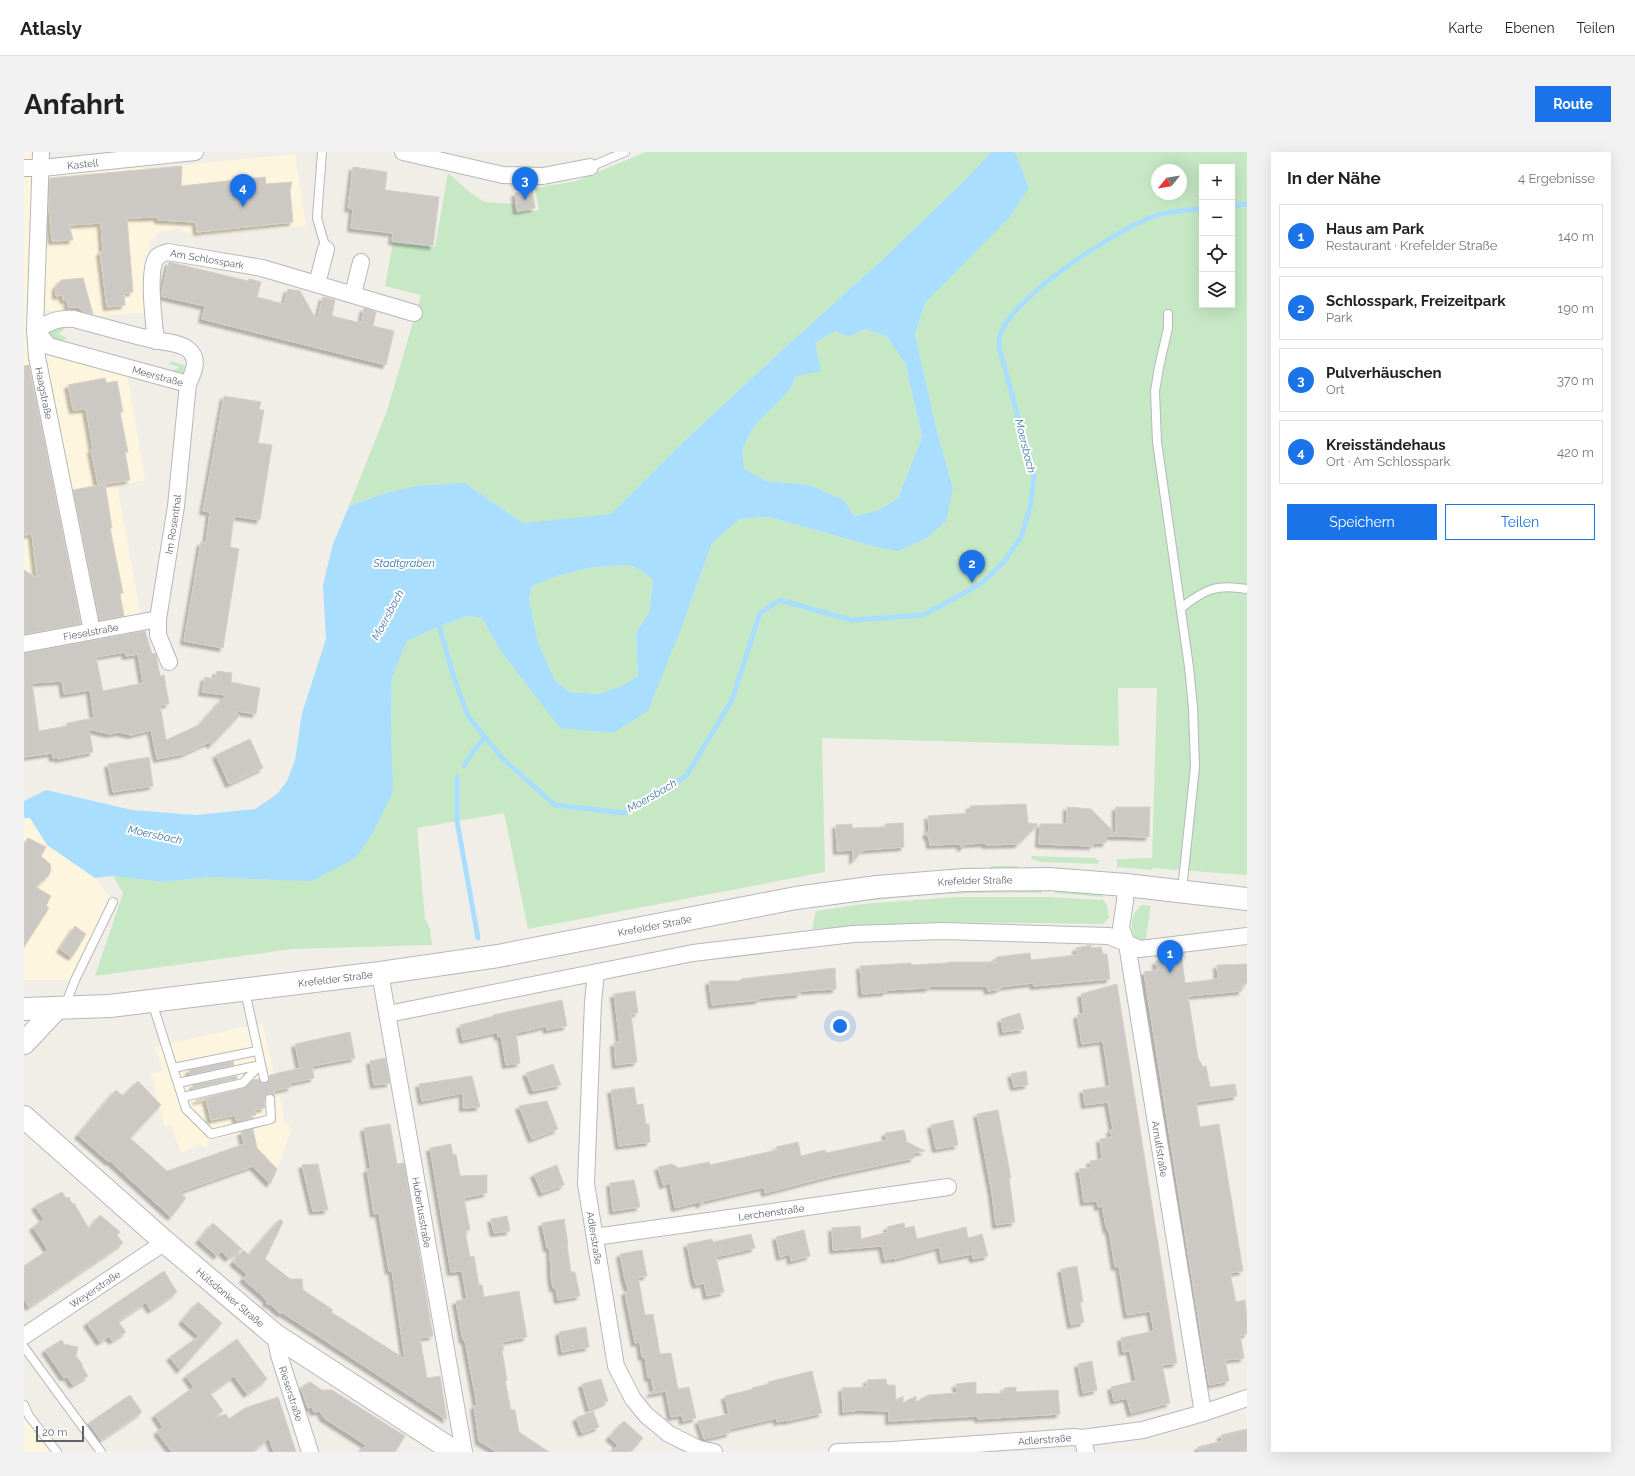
<!DOCTYPE html>
<html lang="de">
<meta charset="utf-8">
<style>
body{margin:0;font-family:Raleway,sans-serif;background:#f2f2f2;color:#222}
.controls{position:absolute;right:12px;top:12px;display:grid;overflow:hidden;border-radius:0px;box-shadow:0 4px 16px #0002}
.controls button{width:36px;height:36px;display:grid;place-items:center;padding:0;border:0;border-bottom:1px solid #e0e0e0;background:#fff;color:#222;font:20px sans-serif}
.compass{position:absolute;left:1127px;top:12px;width:36px;height:36px;border-radius:50%;background:#fff;box-shadow:0 4px 16px #0002;rotate:240deg}
.scale{position:absolute;left:12px;bottom:10px;width:48px;box-sizing:border-box;padding-left:4px;border:2px solid #5f6368;border-top:0;font-size:11px;line-height:14px;white-space:nowrap;color:#5f6368;-webkit-text-stroke:3px #fff;paint-order:stroke}
.you{position:absolute;left:816px;top:874px;width:14px;height:14px;margin:-10px;border:3px solid #fff;border-radius:50%;background:#1a73e8;box-shadow:0 0 0 6px #1a73e833}
.badge{display:grid;place-items:center;width:26px;height:26px;border-radius:50%;background:#1a73e8;color:#fff;font-size:13px;font-weight:700}
.pin{position:absolute;translate:-50% -33px;filter:drop-shadow(0 1px 2px #0008)}
.pin::after{content:'';position:absolute;top:21px;width:14px;height:12px;background:inherit;clip-path:polygon(0 0,100% 0,50% 100%)}
.list{margin:0;padding:0;list-style:none}
h2{display:flex;justify-content:space-between;align-items:center;height:52px;margin:0;padding:0 16px;font-size:17px}
h2 small{font-size:13px;font-weight:400;color:#767676}
.list li{display:grid;grid-template-columns:26px 1fr auto;gap:12px;align-items:center;box-sizing:border-box;height:64px;margin:0 8px 8px;padding:0 8px;border:1px solid #e0e0e0;border-radius:0px}
.list b{display:block;font-size:15px;white-space:nowrap}
.list p{margin:0;font-size:13px;white-space:nowrap;color:#767676}
.list em{font-size:13px;font-style:normal;color:#767676}
.actions{display:flex;gap:8px;padding:12px 16px}
.actions a{flex:1;padding:9px 0;border:1px solid #1a73e8;border-radius:0px;text-align:center;font-size:14px;color:#1a73e8}
.actions .main{background:#1a73e8;color:#fff}
.icon{flex:none;width:22px;height:22px;fill:none;stroke:currentColor;stroke-width:2;stroke-linecap:round;stroke-linejoin:round}
.map{position:relative;flex:none;width:1223px;height:1300px;overflow:hidden;border-radius:0px}
header{display:flex;align-items:center;gap:24px;box-sizing:border-box;height:56px;padding:0 20px;background:#fff;border-bottom:1px solid #e0e0e0}
header strong{font-size:19px}
nav{display:flex;gap:22px;margin-inline-start:auto;font-size:14px}
.intro{display:flex;align-items:center;justify-content:space-between;box-sizing:border-box;height:96px;padding:0 24px}
h1{margin:0;font-size:28px}
.button{padding:10px 18px;border-radius:0px;background:#1a73e8;color:#fff;font-size:14px;font-weight:700}
main{display:flex;gap:24px;padding:0 24px}
aside{flex:1;background:#fff;border-radius:0px;box-shadow:0 4px 16px #0002}
.map>svg:first-child{display:block}
</style>
<header>
<strong>Atlasly</strong>
<nav><a>Karte</a><a>Ebenen</a><a>Teilen</a></nav>
</header>
<div class="intro"><h1>Anfahrt</h1><a class="button">Route</a></div>
<main>
<div class="map">
<svg width="1223" height="1300" viewBox="0 0 1223 1300">
<defs>
<filter id="shadow"><feDropShadow dx="-3.5" dy="3.5" stdDeviation="1" flood-color="#0004"/></filter>
</defs>
<rect width="100%" height="100%" fill="#f1eee7"/>
<path fill="#fef5df" d="M0 0H8V26L64 20 111 16H131L271 2 282 74 170 84 154 76 135 81 125 91 124 111 126 160 75 164 47 160 13 158 14 195 103 221 121 328 93 333 118 470 0 492Z
M0 666H6L23 693 71 726 89 750 51 828H0Z
M238 871 259 960V970L268 976 252 1020 232 997 228 979 184 989V993L182 997 176 992 157 1001 147 973 140 974 127 922 139 918 131 895Z
M0 1251 39 1300H0Z"/>
<path fill="#c6e8c4" fill-rule="evenodd" d="M622 0H967L944 25 861 105 757 199 659 290 587 363 499 371 441 331 359 342 325 354 363 259 397 143 361 134 369 91 411 95 424 21 448 42 461 50 490 52 492 61 515 58 511 36 552 29Z
M991 0H1223V723L1128 716V718L1093 715V707L1128 706 1133 536H1094L1095 594 798 586 801 720 504 777 480 661 393 676 401 767 406 776 408 793 268 797 71 824 99 741 89 724 140 730 186 725 250 728 367 579 368 525 383 489 415 474 445 464 458 466 476 498 589 581 660 469 688 391 716 367 745 365 848 394 929 336 912 275 891 182 901 151 1005 36ZM1178 15H1208V153H1178ZM1133 18H1157V42H1133Z
M50 167 35 182 43 186 28 194 23 178Z
M841 177 862 184 881 211 898 285 874 346 853 359 830 364 820 348 786 333 743 329 719 317 718 298 730 274 766 238 772 224 791 191 811 179 825 185Z
M148 209 163 215 161 220 155 224 144 222 155 215 145 212Z
M605 413 618 419 629 427 625 460 612 481 614 524 597 534 575 542 546 540 530 529 514 492 505 446 508 434 533 424 570 415Z
M1008 704 1072 706V708H1075L1074 712 1016 710 1007 707Z
M967 714H994V718L967 717Z
M1018 737V741C942 739 868 744 794 755L795 750 878 739Z
M1032 737 1075 742 1080 745 1031 741Z
M932 745H1024L1079 748 1083 753 1085 766 1079 772 925 770 887 771 788 777 792 759 839 752Z
M1117 753 1127 754 1121 791 1112 787C1105 775 1107 763 1117 753Z"/>
<path fill="#a9deff" fill-rule="evenodd" d="M967 0H991L1005 36 985 66 901 151 891 182 912 275 929 336 922 369 903 386 874 399 848 394 745 365 716 367 688 391 660 469 624 559 589 581 536 576 476 498 458 466 445 464 415 474 383 489 368 525 367 579 369 640 347 684 332 706 288 729 250 728 186 725 140 730 89 724 71 726 23 693 6 666H0V649L22 638 108 658 172 663 231 657 253 642 263 629 271 608 278 561 302 487 299 433 309 392 325 354 359 342 392 334 441 331 499 371 587 362 659 290 757 199 861 105 944 25ZM841 177 862 184 881 211 898 285 874 346 853 359 830 364 820 348 786 333 743 329 720 317 718 298 730 274 766 238 772 224 797 219 791 191 811 179 825 185ZM605 413 618 419 629 428 625 460 612 481 614 524 597 534 575 542 546 540 531 529 514 491 505 446 508 434 533 424 570 415Z"/>
<g fill="none" stroke-linecap="round" stroke-linejoin="round">
<path stroke="#a9deff" stroke-width="5" d="M1208 54 1223 52
M412 470 415 474 430 526 444 564 478 606 531 653 600 661 662 624 708 548 736 461 756 448 827 468 900 463 958 431 979 411 997 385 1006 356 1010 324 975 195C975 190 975 182 978 178 997 140 1088 81 1127 65 1141 59 1163 58 1178 57
M440 614 450 598 461 585
M433 625V669L454 786"/>
</g>
<path fill="#ccc9c4" stroke="#d6d0c5" fill-rule="evenodd" filter="url(#shadow)" d="M158 14 157 34 241 25 242 32 268 30 266 39 269 70 173 80 172 70 134 68V65L103 66 109 140 100 141 101 153 83 155 76 100 79 99 77 71 45 73 49 88 28 89 25 56 26 26Z
M329 15 363 20 361 38 415 45 409 94 368 89 369 81 327 76 329 57 324 56Z
M508 38 511 56 493 59 491 41Z
M145 110 224 129 225 127 237 130 233 145 260 152 264 137 276 139 293 169 299 145 311 148 308 164 337 171 340 156 352 160 349 174 370 179 362 213 178 167 181 154 137 144Z
M59 126 69 162 61 160 54 155H44L43 147 39 148V143L32 144V135L37 128Z
M5 213 57 472 0 482V418L13 426 8 382 0 383V214Z
M81 226 82 231 93 229 99 260H96L104 300H101L106 328 74 333 67 298 69 297 62 257 49 258 44 233Z
M200 244 237 250 235 258H240L234 291 248 293 236 368 210 364 206 395 215 397 199 496 160 489 177 390 182 391 186 360 179 359Z
M81 332 88 376H86L99 441 96 442 100 464 76 468 49 338Z
M121 479 128 502 131 501 132 503 136 524 140 523 145 552 136 553 142 588 175 573 202 543 178 540 181 525 191 527 193 519 208 521 207 530 236 536 232 562 212 559 215 564 187 593 185 590 159 602 133 607 127 578 107 583 95 580 86 582 65 577 69 600 34 607V605L29 606 28 601 0 605V501ZM101 500 102 504 114 502 119 531 79 539 72 505ZM38 529 40 542 66 538 70 566 43 571V574L15 579 8 531Z
M226 587 239 616 205 632 192 603Z
M125 605 129 634 89 640 84 612Z
M1002 652 1004 671 1014 672 994 692 963 693 960 691 942 692 938 696 935 692 906 693 905 686 902 682 905 678 904 664 946 661V654Z
M1043 655 1067 657 1092 682V655H1126L1125 685 1082 684V691H1069V694L1015 692 1016 672H1043Z
M879 671 880 695 839 698 829 709V698L813 699 812 673 828 672V676L862 675 861 672Z
M4 686 22 695 17 704 26 712 27 718 25 723 12 735 27 744 22 754 25 756 0 795V693Z
M51 774 62 782 48 805 36 797Z
M1067 793V796L1077 795 1079 802H1083L1086 827 1010 834 1009 831 976 835V837L964 839 963 834H905V836L862 838V840L838 842 836 814 887 811V813L924 811V810H973L972 805 1006 801 1007 808 1053 803 1052 796Z
M1158 807 1161 831 1194 827 1193 813 1223 812V832H1218V839L1164 844 1174 906 1179 915 1182 914 1186 935 1211 932 1213 944 1172 950 1176 975 1195 972 1219 1119 1206 1121 1212 1150 1221 1148 1223 1163V1182L1216 1183 1220 1206 1201 1208 1205 1229 1185 1233 1120 820 1133 818 1132 809Z
M811 816 812 837 776 839V842L735 846V848L688 853 685 829H717V827Z
M1093 832 1153 1211 1138 1213 1146 1251 1107 1261 1103 1246 1090 1249 1087 1235 1112 1229 1106 1199 1099 1200 1097 1186 1130 1179 1126 1159 1103 1163 1095 1114 1091 1115 1085 1078H1083L1078 1054 1074 1055 1073 1049 1060 1050 1055 1017 1067 1016 1066 1009 1078 1007 1076 987 1088 985 1086 978 1089 977 1084 950 1061 953 1059 938 1086 934 1079 889 1058 892 1053 863 1060 862 1057 842Z
M611 839 614 861 607 862 613 910 592 913 590 891 596 890 590 842Z
M538 848 543 874 523 878 522 874 492 881 496 911 482 913 477 884 474 885 473 880 439 888 436 873 470 864 469 863Z
M996 861 1000 877 979 880 977 867Z
M326 880 331 906 288 914 290 926 266 931 267 935 250 939 251 946 248 942H243L240 949 241 956 231 958 232 963 226 964V967L214 970V967L212 968 211 963 187 968 182 947 172 949V948L220 936 229 928 235 927 238 931H242L245 928 246 923 276 916 271 892Z
M361 906 366 931 350 933 346 909Z
M209 909 210 913 166 923 165 918Z
M529 912 537 933 509 939 502 921Z
M1002 919 1004 933 990 935 987 922Z
M213 924V927L169 937V933Z
M448 924 456 955 439 956V941L398 949 395 932Z
M114 929 137 953 106 986 143 1019 220 992 217 980 229 977 233 996 253 1017 246 1032 229 1014 155 1040 162 1046 147 1065 86 1009 85 1010 54 983 92 938 99 944Z
M610 935 613 953 619 952 622 972H625L626 990 595 994 587 938Z
M523 949 534 977 508 987 495 954Z
M974 958 987 1026H985L991 1070 972 1073 968 1041 953 962Z
M929 968 934 993 912 997 907 973Z
M366 972 373 1012 380 1011 409 1184 396 1186 403 1226 416 1224 423 1268 259 1161H256L246 1152H243L242 1147 219 1127 223 1122 209 1110 219 1098 225 1103 256 1067 259 1070 241 1107 266 1127H278L279 1138 309 1158 307 1160 381 1207 368 1118 365 1119 355 1061 350 1062 343 1017H347L340 976Z
M880 978 883 990 901 999 889 1001 890 1006 806 1024 741 1041 740 1035 680 1049 677 1053 674 1050 651 1056 646 1031 639 1033 634 1015 648 1012 655 1016 685 1010 686 1013 753 998 752 995 774 990 777 1004 801 998 802 1001 863 988 861 981Z
M427 992 429 1003 432 1002 436 1024 463 1023V1041L440 1046 446 1078 441 1079 446 1105 450 1104 455 1133H458L460 1145 495 1139 503 1185 478 1190 480 1198H478L483 1228 481 1229 487 1258H491L495 1280 525 1300H473L455 1289 450 1254 453 1253 441 1188H439L432 1149 443 1147 438 1119 427 1120 406 996Z
M294 1012 304 1058 289 1059 278 1013Z
M533 1013 540 1033 518 1041 510 1022Z
M610 1028 616 1055 589 1059 586 1031Z
M38 1040 42 1046 45 1045 48 1052 50 1051 65 1077 76 1063 96 1080 93 1083 99 1091 5 1155 0 1147V1114L24 1098 9 1075 20 1067 11 1054Z
M483 1064 486 1079 470 1081 467 1067Z
M540 1067 544 1092 543 1093 547 1120H551L556 1144 534 1148 532 1136H529L527 1124 526 1096H523L518 1071Z
M189 1071 218 1097 204 1106 197 1099 193 1104 175 1088Z
M880 1071 881 1076 890 1074 893 1087 942 1075 944 1086 958 1082 964 1104 949 1107 948 1102 918 1108 915 1095 870 1107V1106L861 1108 858 1094 809 1098 808 1076 836 1074 837 1087 864 1080 863 1075Z
M780 1078 786 1104 767 1109 766 1102 756 1105 752 1085Z
M727 1082 731 1096 692 1105 700 1140 683 1144 680 1131 672 1133 670 1127 663 1092 688 1087 689 1090Z
M618 1098 623 1124 614 1125 621 1163 629 1162 636 1202 647 1201 654 1237 665 1235 672 1266 659 1269 658 1263 647 1265 642 1239 626 1242 632 1235 629 1236 627 1225 624 1226 621 1205H618L616 1190 611 1191 601 1140 605 1139 601 1128 596 1102Z
M1053 1114 1059 1150H1056L1060 1170 1047 1173 1037 1117Z
M140 1119 153 1140 127 1158 122 1150 94 1169 102 1180 88 1189 85 1184 76 1190 63 1171Z
M174 1150 198 1171 156 1218 146 1205 175 1184 158 1169Z
M562 1175 565 1195 538 1200 535 1180Z
M213 1187 243 1227 223 1242 210 1224 186 1241 199 1259 188 1267 202 1262 205 1267 221 1256 254 1245 272 1300H250L245 1286 228 1300H148L133 1280 139 1275 131 1263 170 1235 162 1224Z
M38 1188 40 1192 54 1195 52 1204 59 1213 58 1214 64 1224 49 1233 43 1224 40 1226 21 1198Z
M1068 1209 1073 1238 1059 1241 1054 1212Z
M788 1219 798 1261 762 1269V1268L753 1270V1266L705 1277 706 1281 680 1287 674 1269 705 1262 701 1244 729 1237 728 1236 745 1232 744 1230Z
M577 1227 584 1249 565 1257 558 1232Z
M862 1227 863 1233H871L872 1248 879 1244V1251L892 1244V1250L904 1243 933 1241 932 1232 952 1230V1242L980 1241V1236L992 1235V1240L1034 1238 1036 1262 954 1267V1264L865 1269V1259L835 1258 819 1260 818 1236 843 1235V1228Z
M286 1230 298 1238H308L381 1284 371 1300H335L342 1293 300 1266 296 1259 290 1260 288 1255 284 1256 278 1239 279 1234Z
M106 1243 118 1260 77 1288 65 1271Z
M569 1259 575 1275 558 1281 552 1266Z
M600 1269 619 1286 606 1300H587L594 1293 585 1285Z
M1223 1277V1300H1175L1174 1295 1198 1289 1197 1283Z"/>
<g fill="none" stroke-linecap="round" stroke-linejoin="round">
<g stroke="#b4b8bc" stroke-width="10">
<path id="lane" d="M298 0 293 66 302 97
M566 15 601 0
M1144 162V176L1135 215 1131 239 1133 290 1165 515 1169 556 1171 615 1158 738
M1157 456C1181 437 1192 432 1223 437
M221 839 240 926
M128 850 162 957 187 982 247 967 246 947
M41 854 51 828 89 750
M149 916 233 899
M154 931 236 913
M159 945 219 931 236 913
M0 1195 77 1300
M0 1253 5 1264 33 1300"/>
</g>
<g stroke="#b4b8bc" stroke-width="18">
<g id="street">
<path id="s1" d="M17 0 11 178 13 205 68 479"/>
<path d="M379 0 479 23 519 24 566 15"/>
<path id="s2" d="M0 16H18L171 0"/>
<path d="M293 132 302 97"/>
<path d="M329 142 337 110"/>
<path id="s3" d="M132 189C130 172 123 117 133 105 136 102 140 101 144 100L238 116 390 161"/>
<path id="s4" d="M0 492 134 467"/>
<path id="s5" d="M145 510 134 483V467L152 354 164 232C169 221 176 208 165 198 158 191 140 190 130 188 103 182 77 174 50 167 33 165 26 171 11 178L25 194 32 196 164 232"/>
<path id="s6" d="M1102 733 1101 749 1097 776 1103 792 1179 1261"/>
<path id="s7" d="M356 821 440 1300"/>
<path id="s8" d="M572 821 569 850 562 1032 592 1214 609 1247 622 1263 645 1282 675 1297 690 1300"/>
<path d="M364 862 669 801 829 782 919 779 1085 784 1116 797 1223 784"/>
<path id="s9" d="M571 1085 924 1035"/>
<path id="s10" d="M251 1183 255 1203 286 1300"/>
<path id="s11" d="M0 1184 141 1090"/>
<path d="M1058 1286 1062 1300"/>
<path id="s12" d="M813 1300 869 1298 1050 1285 1058 1286 1119 1278 1179 1261 1223 1246"/>
</g>
</g>
<g stroke="#b3b7bc" stroke-width="24">
<g id="secondary">
<path id="s13" d="M0 857 86 854 356 821 474 804 772 746 853 735 940 728 1025 727 1102 733 1223 747"/>
<path d="M0 891 32 857"/>
<path id="s14" d="M0 965 141 1090 251 1183 431 1300"/>
</g>
</g>
<use href="#lane" stroke="#fff" stroke-width="8"/>
<use href="#street" stroke="#fff" stroke-width="16"/>
<use href="#secondary" stroke="#fff" stroke-width="22"/>
</g>
<g text-anchor="middle" dominant-baseline="central" stroke-width="4" stroke-linejoin="round" paint-order="stroke">
<g font-size="10" fill="#5f6368" stroke="#fff">
<text stroke="none"><textPath href="#s2" startOffset="59">Kastell</textPath></text>
<text stroke="none"><textPath href="#s3" startOffset="137">Am Schlosspark</textPath></text>
<text stroke="none"><textPath href="#s5" startOffset="614">Meerstraße</textPath></text>
<text stroke="none"><textPath href="#s1" startOffset="242">Haagstraße</textPath></text>
<text stroke="none"><textPath href="#s5" startOffset="141">Im Rosenthal</textPath></text>
<text stroke="none"><textPath href="#s4" startOffset="68">Fieselstraße</textPath></text>
<text stroke="none"><textPath href="#s13" startOffset="961">Krefelder Straße</textPath></text>
<text stroke="none"><textPath href="#s13" startOffset="637">Krefelder Straße</textPath></text>
<text stroke="none"><textPath href="#s13" startOffset="313">Krefelder Straße</textPath></text>
<text stroke="none"><textPath href="#s6" startOffset="268">Arnulfstraße</textPath></text>
<text stroke="none"><textPath href="#s7" startOffset="243">Hubertusstraße</textPath></text>
<text stroke="none"><textPath href="#s9" startOffset="178">Lerchenstraße</textPath></text>
<text stroke="none"><textPath href="#s8" startOffset="266">Adlerstraße</textPath></text>
<text stroke="none"><textPath href="#s11" startOffset="85">Weyerstraße</textPath></text>
<text stroke="none"><textPath href="#s14" startOffset="274">Hülsdonker Straße</textPath></text>
<text stroke="none"><textPath href="#s10" startOffset="61">Rieserstraße</textPath></text>
<text stroke="none"><textPath href="#s12" startOffset="208">Adlerstraße</textPath></text>
</g>
<g font-size="11" font-style="italic" fill="#417aaa" stroke="#fff">
<text transform="translate(1001 294) rotate(76)">Moersbach</text>
<text x="380" y="411">Stadtgraben</text>
<text transform="translate(364 463) rotate(-62)">Moersbach</text>
<text transform="translate(628 644) rotate(-30)">Moersbach</text>
<text transform="translate(131 683) rotate(12)">Moersbach</text>
</g>
</g>
</svg>
<div class="controls">
<button>+</button>
<button>−</button>
<button><svg class="icon" aria-label="locate" viewBox="0 0 24 24"><circle cx="12" cy="12" r="6"/><path d="M12 2v4M12 18v4M2 12h4M18 12h4"/></svg></button>
<button><svg class="icon" aria-label="layers" viewBox="0 0 24 24"><path d="M12 4l9 5-9 5-9-5zM3 14l9 5 9-5"/></svg></button>
</div>
<svg class="compass" viewBox="-18 -18 36 36"><path d="M0-13l5 13h-10z" fill="#e53935"/><path d="M0 13l5-13h-10z" fill="#767676"/></svg>
<div class="scale">20 m</div>
<div class="you"></div>
<div class="pin badge" style="left:1146px;top:821px">1</div>
<div class="pin badge" style="left:948px;top:431px">2</div>
<div class="pin badge" style="left:501px;top:48px">3</div>
<div class="pin badge" style="left:219px;top:55px">4</div>
</div>
<aside>
<h2>In der Nähe<small>4 Ergebnisse</small></h2>
<ul class="list">
<li><span class="badge">1</span><div><b>Haus am Park</b><p>Restaurant · Krefelder Straße</p></div><em>140 m</em></li>
<li><span class="badge">2</span><div><b>Schlosspark, Freizeitpark</b><p>Park</p></div><em>190 m</em></li>
<li><span class="badge">3</span><div><b>Pulverhäuschen</b><p>Ort</p></div><em>370 m</em></li>
<li><span class="badge">4</span><div><b>Kreisständehaus</b><p>Ort · Am Schlosspark</p></div><em>420 m</em></li>
</ul>
<div class="actions"><a class="main">Speichern</a><a>Teilen</a></div>
</aside>
</main>
